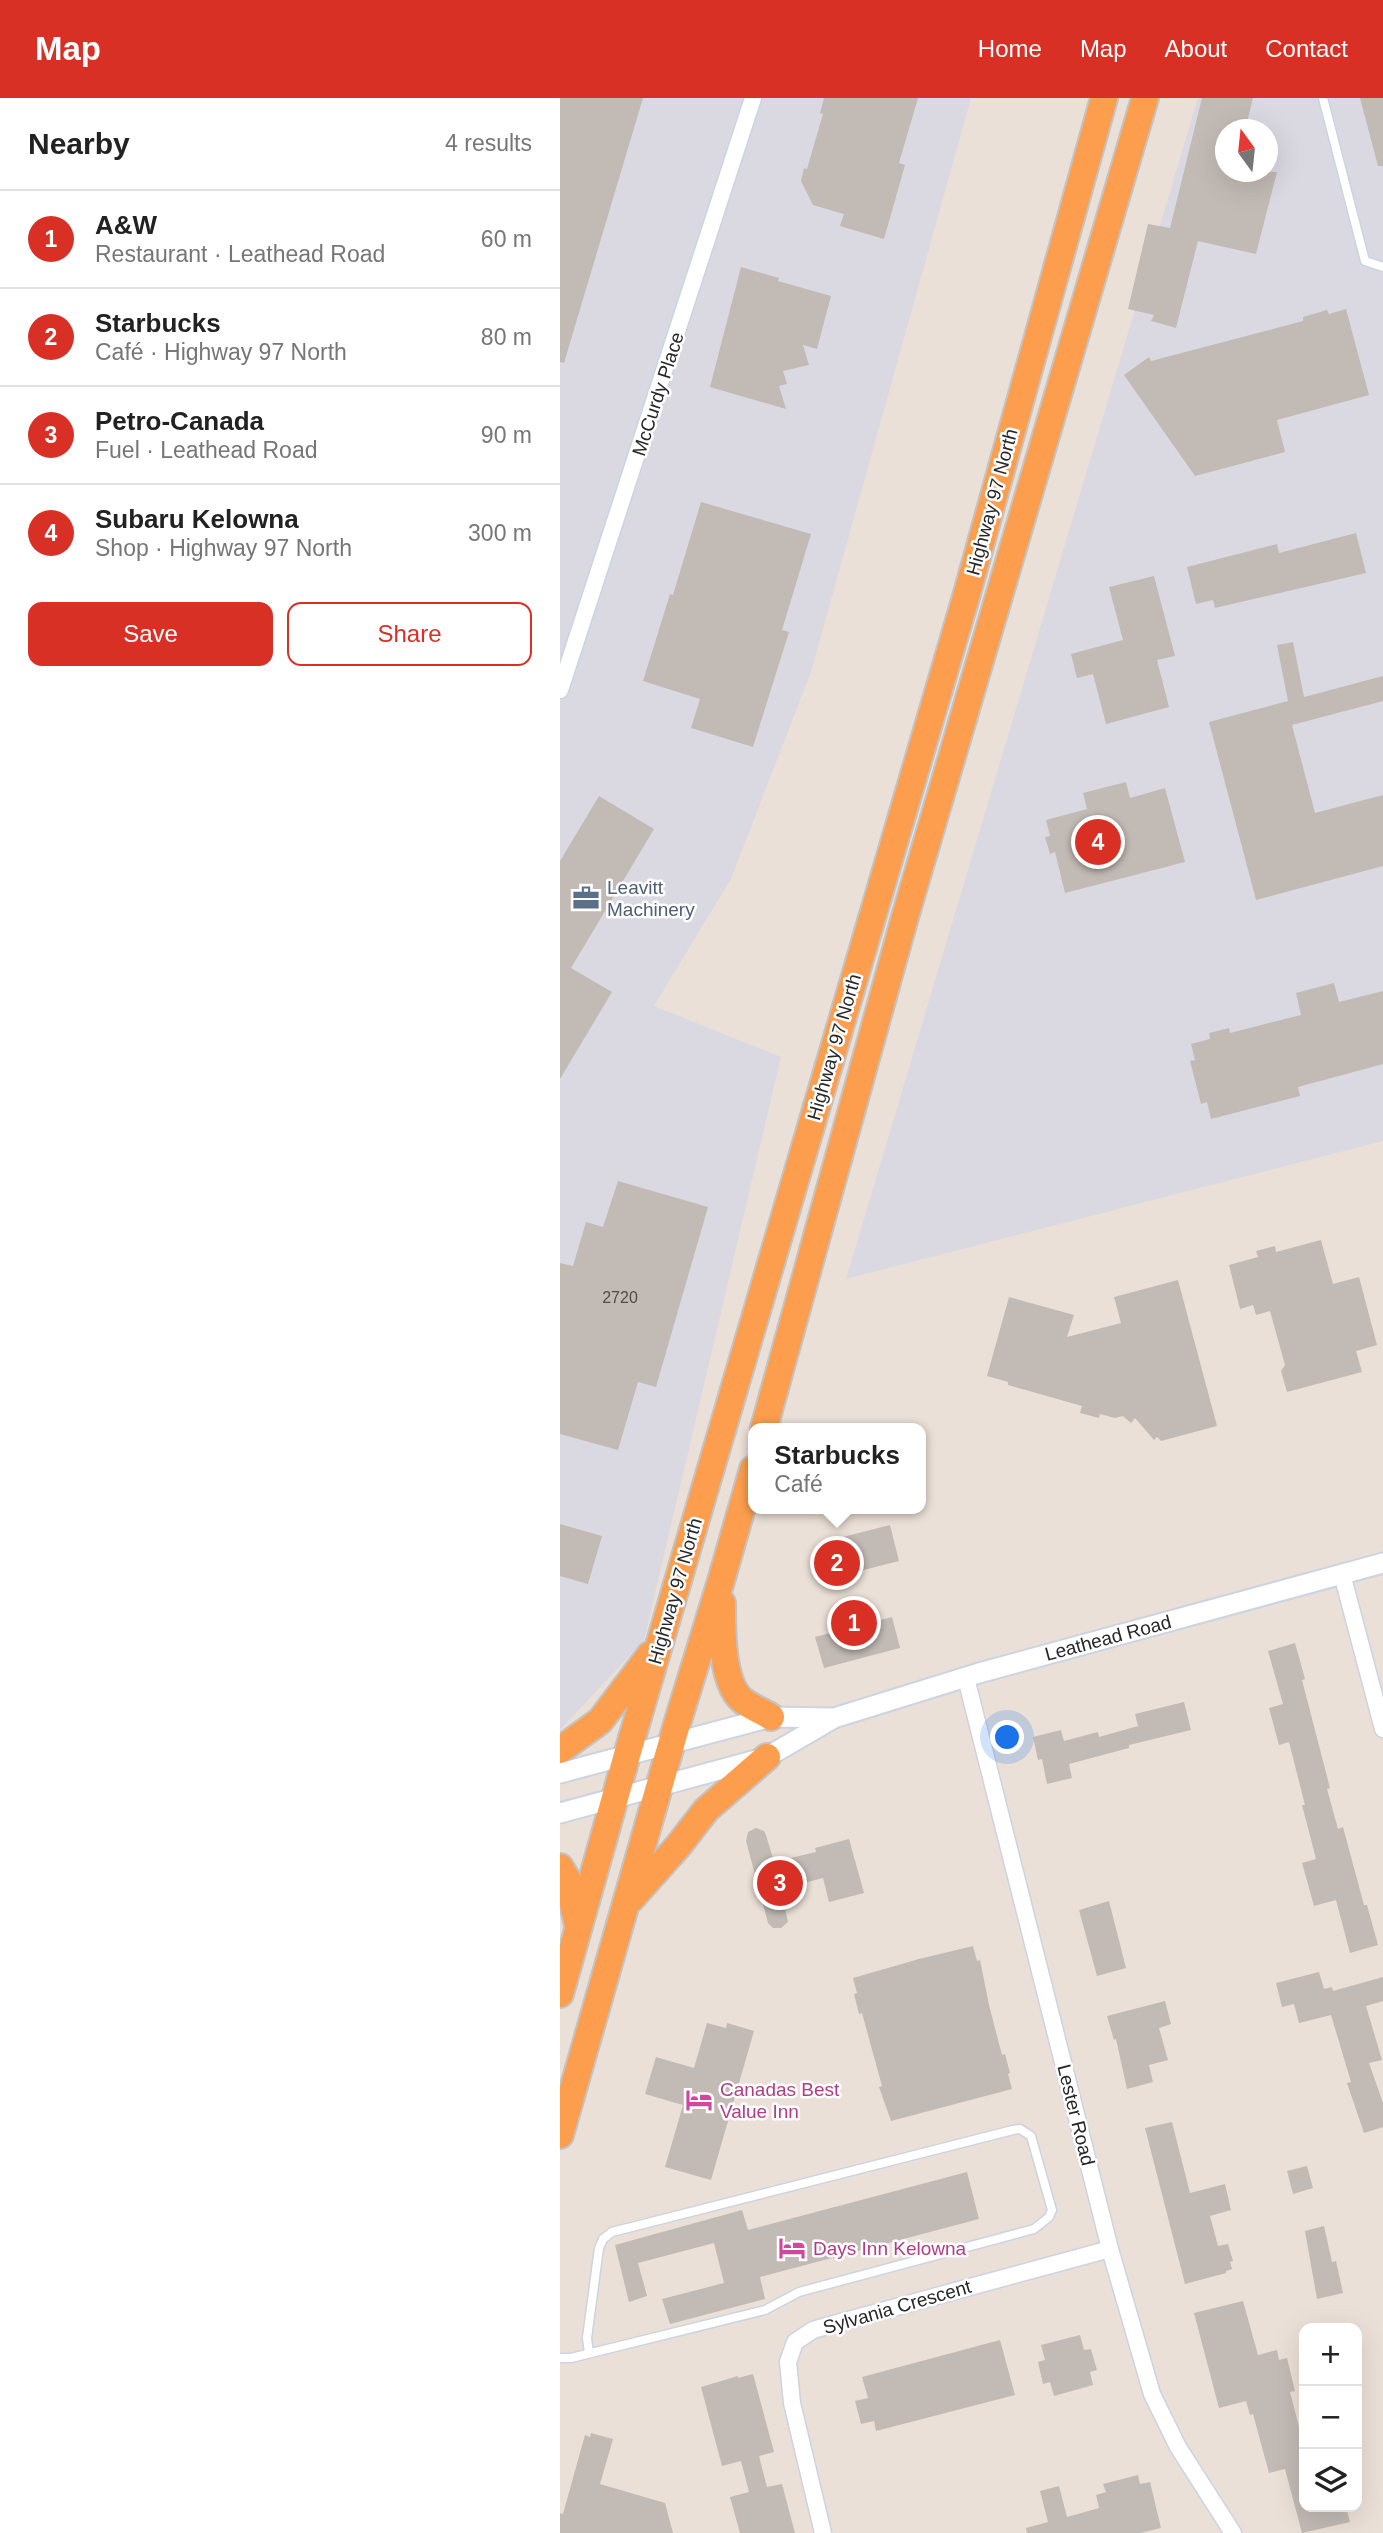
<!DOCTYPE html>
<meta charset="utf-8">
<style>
body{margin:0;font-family:Arial,sans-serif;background:#f2f2f2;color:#222}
.controls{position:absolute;right:21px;bottom:21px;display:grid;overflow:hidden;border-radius:14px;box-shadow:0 7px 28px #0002}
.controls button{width:63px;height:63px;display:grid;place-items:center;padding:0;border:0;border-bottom:2px solid #e0e0e0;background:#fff;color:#222;font:35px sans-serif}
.compass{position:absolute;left:655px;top:21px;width:63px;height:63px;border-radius:50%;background:#fff;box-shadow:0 7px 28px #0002;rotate:345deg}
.you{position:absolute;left:448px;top:1640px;width:24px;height:24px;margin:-18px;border:5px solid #fff;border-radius:50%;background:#1a73e8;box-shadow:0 0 0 10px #1a73e833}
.badge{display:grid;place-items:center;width:46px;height:46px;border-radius:50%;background:#d93025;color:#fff;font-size:23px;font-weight:700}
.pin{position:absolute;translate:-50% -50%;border:4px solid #fff;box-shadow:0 2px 7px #0006}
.popup{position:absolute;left:188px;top:1325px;width:178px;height:91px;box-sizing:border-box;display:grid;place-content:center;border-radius:14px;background:#fff;filter:drop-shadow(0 2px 5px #0005);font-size:23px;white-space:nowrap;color:#767676}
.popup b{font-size:26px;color:#222}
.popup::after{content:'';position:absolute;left:50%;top:100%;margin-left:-14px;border:14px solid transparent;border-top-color:#fff}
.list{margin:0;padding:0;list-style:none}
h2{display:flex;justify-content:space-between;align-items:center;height:91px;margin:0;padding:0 28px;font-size:30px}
h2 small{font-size:23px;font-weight:400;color:#767676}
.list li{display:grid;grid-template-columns:46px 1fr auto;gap:21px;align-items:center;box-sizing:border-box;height:98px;padding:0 28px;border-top:2px solid #e0e0e0}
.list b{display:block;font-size:26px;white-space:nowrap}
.list p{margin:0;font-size:23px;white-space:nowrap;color:#767676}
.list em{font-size:23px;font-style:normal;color:#767676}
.actions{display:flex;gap:14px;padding:21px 28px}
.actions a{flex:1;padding:16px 0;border:2px solid #d93025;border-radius:14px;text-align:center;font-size:24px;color:#d93025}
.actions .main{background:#d93025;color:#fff}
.icon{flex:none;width:38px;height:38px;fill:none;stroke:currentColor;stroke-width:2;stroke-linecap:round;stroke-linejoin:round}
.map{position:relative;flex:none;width:823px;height:2435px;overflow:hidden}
header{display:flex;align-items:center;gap:42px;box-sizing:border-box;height:98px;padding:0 35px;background:#d93025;color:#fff}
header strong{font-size:33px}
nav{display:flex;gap:38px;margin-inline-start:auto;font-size:24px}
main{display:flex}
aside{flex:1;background:#fff}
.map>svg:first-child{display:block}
</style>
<header>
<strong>Map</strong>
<nav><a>Home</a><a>Map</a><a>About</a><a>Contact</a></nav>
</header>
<main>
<aside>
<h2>Nearby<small>4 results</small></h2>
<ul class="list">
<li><span class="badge">1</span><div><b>A&amp;W</b><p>Restaurant · Leathead Road</p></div><em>60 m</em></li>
<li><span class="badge">2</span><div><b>Starbucks</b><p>Café · Highway 97 North</p></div><em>80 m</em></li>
<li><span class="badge">3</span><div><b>Petro-Canada</b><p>Fuel · Leathead Road</p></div><em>90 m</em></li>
<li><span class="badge">4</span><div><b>Subaru Kelowna</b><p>Shop · Highway 97 North</p></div><em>300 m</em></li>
</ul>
<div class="actions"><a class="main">Save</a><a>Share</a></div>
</aside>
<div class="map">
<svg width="823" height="2435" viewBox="0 0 823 2435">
<rect width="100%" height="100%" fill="#ebe0d7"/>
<path fill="#dad9e2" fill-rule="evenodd" d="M0 0H411L251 574 171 781 94 908 221 959 84 1542 0 1632Z
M638 0H823V1043L286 1181ZM666 32H708V74H666Z"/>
<path fill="#c2bab4" d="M0 0H83L4 265 0 264Z
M264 0H358L339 65 345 67 324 141 280 128 284 116 253 107 241 83 244 70 247 71 263 16 260 15Z
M642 0H693L685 32H666V74H717L696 156 638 143 616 230 591 223 594 217 568 211 588 126 610 130Z
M800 0H823V68H818Z
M181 169 219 180 218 183 271 198 257 251 243 247 249 267 223 273 227 286 219 288 226 311 150 289Z
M786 211 809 297 717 322 725 354 635 378 564 277 589 259 591 263 743 223V219L767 212 769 216Z
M141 404 251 436 222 532 229 534 193 649 131 630 140 601 83 583 110 496 113 497Z
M796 435 806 475 655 510 653 502 636 506 627 469 717 446 719 455Z
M594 478 615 558 597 562 609 609 546 626 533 576 517 580 511 556 563 542 549 489Z
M733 544 744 599 823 578V603L732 627 755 715 823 697V768L696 802 649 624 728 603 717 547Z
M566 684 570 700 605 690 625 764 505 795 495 754 490 756 485 739 490 738 486 722 527 711 523 695Z
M39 698 94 731 11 870 52 894 0 981V763Z
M774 885 779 904 823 893V966L738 989 740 998 651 1021 647 1004 641 1006 630 963 635 962 631 946 650 941 649 935 669 930 670 935 741 917 736 895Z
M58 1083 148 1109 96 1289 78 1284 58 1352 0 1336V1165L13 1168 26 1124 43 1129Z
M761 1142 773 1186 799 1179 817 1247 796 1253 802 1274 727 1294 721 1273 725 1267 710 1213 696 1217 693 1207 680 1211 669 1167 698 1159 696 1153 715 1148 716 1154Z
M618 1182 657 1328 601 1343 597 1339 594 1342 575 1320 571 1325 563 1318 555 1320 540 1316 539 1320 520 1315 522 1308 448 1287V1284L427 1278 449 1199 514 1217 507 1239 561 1225 554 1199Z
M0 1426 42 1438 28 1486 0 1478Z
M330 1427 339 1463 292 1475 283 1439Z
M332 1519 340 1550 264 1570 255 1539Z
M735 1545 745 1581 742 1582 770 1690 767 1691 778 1731 783 1729 804 1807H807L818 1847 790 1855 776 1802 754 1808 742 1765 756 1761 742 1707H745L729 1644 719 1647 709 1610 723 1606 708 1553Z
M624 1604 631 1632 569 1647V1650L509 1666 512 1680 487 1686 482 1661 478 1662 473 1639 501 1632 504 1643 538 1634 539 1639 578 1628 575 1616Z
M196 1730 204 1733 206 1737 214 1764 256 1754 255 1750 289 1741 304 1795 269 1804 263 1780 221 1791 228 1824 221 1830H213L208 1825 186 1743 188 1734Z
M549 1803 566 1870 537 1878 519 1812Z
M413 1848 417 1863 420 1862 429 1907 442 1957 445 1956 450 1975 448 1976 452 1991 331 2023 319 1989 322 1988 302 1915 299 1916 294 1896 297 1895 293 1880 359 1861Z
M759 1874 764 1891 772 1889 773 1893 823 1879V1903L806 1908 822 1962 809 1965 823 2005V2029L804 2035 787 1985 791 1984 771 1917 739 1925 734 1906 722 1909 716 1885Z
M605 1903 611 1926 599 1930 608 1962 589 1967 593 1984 567 1991 556 1941 554 1942 547 1918Z
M147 1925 166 1930 167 1925 194 1933 151 2082 105 2069 123 2007 85 1996 96 1959 134 1970Z
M612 2024 630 2095 665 2086 671 2112 650 2118 658 2148 668 2146 673 2163 670 2164 672 2171 666 2173V2175L625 2186 585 2030Z
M747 2068 753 2090 733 2096 727 2073Z
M407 2074 419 2121 200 2179 205 2201 110 2226 102 2201 164 2185 154 2145 78 2165 87 2198 69 2204 55 2147 182 2112 188 2132Z
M764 2128 772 2164 776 2163 783 2195 757 2201 745 2133Z
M683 2203 698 2257 717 2252 719 2262 727 2260 735 2293 730 2294 744 2348V2409H786L790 2424 742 2435 725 2371 709 2375 693 2316 690 2317 686 2303 659 2310 634 2215Z
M520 2237 524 2252 531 2251 537 2272 530 2274 533 2287 494 2298 490 2284 483 2286 478 2264 485 2262 481 2247Z
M440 2242 455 2297 316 2333 314 2323 301 2326 295 2303 308 2300 302 2279Z
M193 2276 214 2354 199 2358 207 2389 222 2386 235 2435H180L170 2399 189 2394 181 2363 162 2368 141 2289 178 2278V2280Z
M31 2335 53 2341 40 2386 105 2405 113 2435H0V2415L3 2416 25 2337 30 2339Z
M578 2377 580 2386 590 2384 601 2430 580 2435H467L466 2430 488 2424 480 2393 499 2388 507 2419 539 2410 536 2397 546 2394 543 2386Z"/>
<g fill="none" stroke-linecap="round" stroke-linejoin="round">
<g stroke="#ccd3e1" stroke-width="11">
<path id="service" d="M763 0 805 163 823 169
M0 2260H11L205 2212 239 2194 474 2131 489 2119 492 2112 471 2038 460 2031 453 2032 52 2134 43 2141 39 2150 27 2240 29 2255"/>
</g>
<g stroke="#ccd3e1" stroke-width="19">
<path id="minor" d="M0 592 193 0
M782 1476 823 1631
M406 1580 550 2151 592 2296 618 2349 673 2435
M263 2435 232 2305 228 2264 235 2244 253 2232 281 2224 550 2151"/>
</g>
<g stroke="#ccd3e1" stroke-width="23">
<path id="tertiary" d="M0 1675 211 1619 273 1620
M0 1715 207 1659 274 1620 419 1575 823 1465"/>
</g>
<g stroke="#c3c3c3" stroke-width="30">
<path id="trunk" d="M204 1330 345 819 585 0
M162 1505C162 1530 161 1584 182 1602 190 1609 202 1613 211 1619
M0 1652 40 1623 90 1557
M0 1769 7 1781 18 1827
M71 1801 119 1747 146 1712 207 1659
M0 1896 67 1657 406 499 544 0
M0 2037 117 1626 161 1483 193 1371"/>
</g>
<use href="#service" stroke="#fff" stroke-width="8"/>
<use href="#minor" stroke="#fff" stroke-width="16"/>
<use href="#tertiary" stroke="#fff" stroke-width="19"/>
<use href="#trunk" stroke="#fc9e4e" stroke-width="26"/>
</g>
<defs>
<g id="office-bare" transform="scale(2.1)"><path d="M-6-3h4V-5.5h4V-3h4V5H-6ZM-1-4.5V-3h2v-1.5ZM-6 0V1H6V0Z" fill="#5c6f8a" stroke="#fff" stroke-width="2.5" paint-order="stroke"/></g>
<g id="hotel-bare" transform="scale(2.1)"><path d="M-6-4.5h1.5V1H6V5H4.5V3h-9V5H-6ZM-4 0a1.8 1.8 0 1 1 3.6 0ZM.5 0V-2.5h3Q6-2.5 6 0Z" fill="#d1479c" stroke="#fff" stroke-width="2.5" paint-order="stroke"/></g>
</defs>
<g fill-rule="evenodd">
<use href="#office-bare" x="26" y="800"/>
<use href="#hotel-bare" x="139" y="2002"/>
<use href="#hotel-bare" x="232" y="2150"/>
</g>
<g text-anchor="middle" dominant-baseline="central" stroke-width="5" stroke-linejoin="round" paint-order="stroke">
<g font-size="16" fill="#4e4c4a">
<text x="60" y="1199">2720</text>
</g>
<g font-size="19" fill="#272727" stroke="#fff">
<text transform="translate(98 296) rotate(-72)">McCurdy Place</text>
<text transform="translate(432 404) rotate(-75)">Highway 97 North</text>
<text transform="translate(274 949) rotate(-74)">Highway 97 North</text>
<text transform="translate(115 1493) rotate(-74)">Highway 97 North</text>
<text transform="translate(548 1540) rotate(-15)">Leathead Road</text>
<text transform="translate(516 2017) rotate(76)">Lester Road</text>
<text transform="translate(337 2209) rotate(-16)">Sylvania Crescent</text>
</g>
<g font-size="19" fill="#4e5e75" stroke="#fff" text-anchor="start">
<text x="47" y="789">Leavitt<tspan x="47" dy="22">Machinery</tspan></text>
</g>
<g font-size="19" fill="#b23c85" stroke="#fff" text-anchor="start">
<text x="160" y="1991">Canadas Best<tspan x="160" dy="22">Value Inn</tspan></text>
<text x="253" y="2150">Days Inn Kelowna</text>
</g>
</g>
</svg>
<div class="controls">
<button>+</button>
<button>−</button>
<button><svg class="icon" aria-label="layers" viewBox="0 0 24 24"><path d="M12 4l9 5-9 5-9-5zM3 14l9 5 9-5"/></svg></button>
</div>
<svg class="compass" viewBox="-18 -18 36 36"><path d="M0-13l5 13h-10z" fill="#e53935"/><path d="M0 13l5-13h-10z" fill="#767676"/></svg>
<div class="you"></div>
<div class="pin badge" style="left:294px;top:1525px">1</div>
<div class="pin badge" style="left:277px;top:1465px">2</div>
<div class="popup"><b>Starbucks</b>Café</div>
<div class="pin badge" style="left:220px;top:1785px">3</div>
<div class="pin badge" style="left:538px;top:744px">4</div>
</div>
</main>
